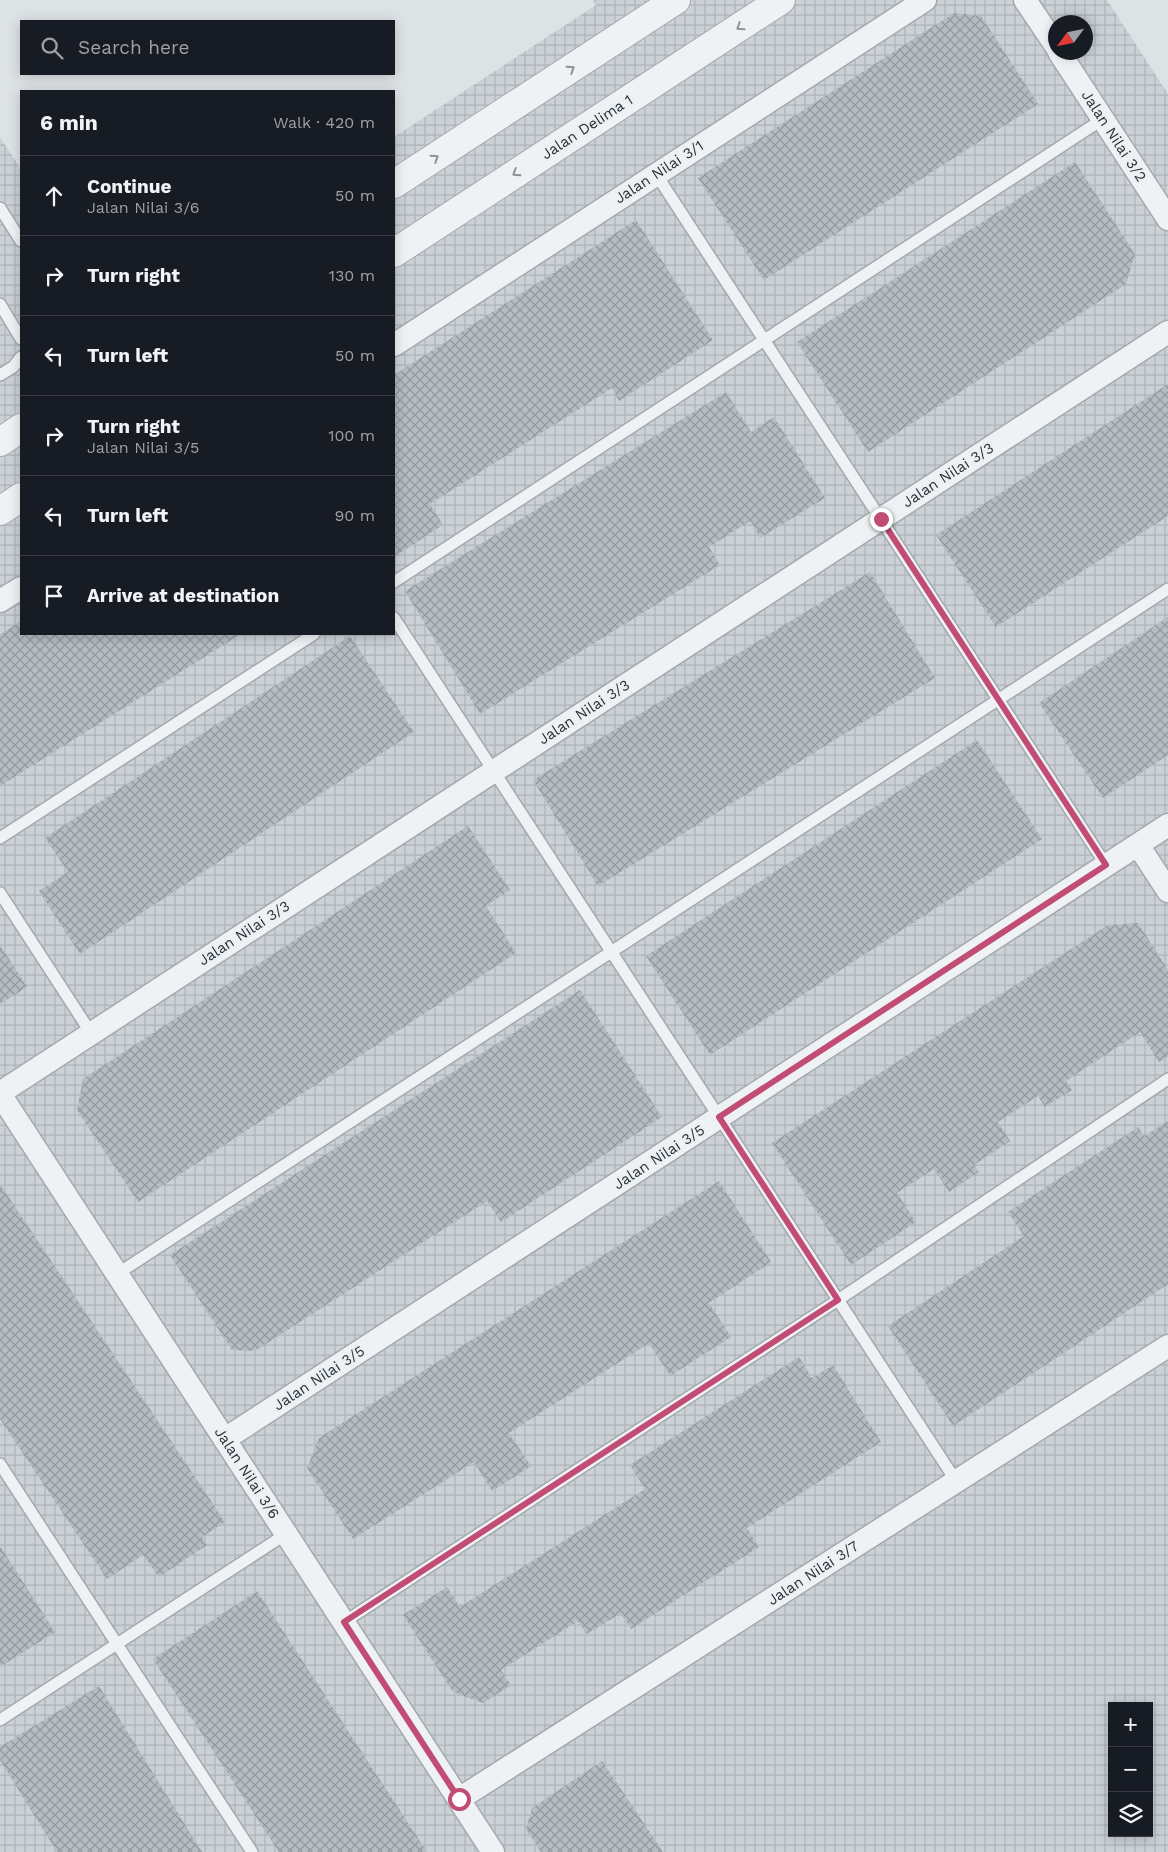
<!DOCTYPE html>
<meta charset="utf-8">
<style>
body{margin:0;font-family:"Work Sans",sans-serif;background:#20242c;color:#f1f3f6}
.controls{position:absolute;right:15px;bottom:15px;display:grid;overflow:hidden;border-radius:0px;box-shadow:0 2px 12px #0003}
.controls button{width:45px;height:45px;display:grid;place-items:center;padding:0;border:0;border-bottom:1px solid #363941;background:#171b24;color:#f1f3f6;font:25px sans-serif}
.compass{position:absolute;left:1048px;top:15px;width:45px;height:45px;border-radius:50%;background:#171b24;box-shadow:0 2px 12px #0003;rotate:237deg}
.stop{position:absolute;width:15px;height:15px;margin:-11px;border:4px solid #c14c74;border-radius:50%;background:#fff}
.stop.end{background:#c14c74;border-color:#fff;box-shadow:0 1px 5px #0008}
.list{margin:0;padding:0;list-style:none}
h2{display:flex;justify-content:space-between;align-items:center;height:65px;margin:0;padding:0 20px;font-size:21px}
h2 small{font-size:16px;font-weight:400;color:#9ea1a6}
.list li{display:grid;grid-template-columns:32px 1fr auto;gap:15px;align-items:center;box-sizing:border-box;height:80px;padding:0 20px;border-top:1px solid #363941}
.list b{display:block;font-size:19px;white-space:nowrap}
.list p{margin:0;font-size:16px;white-space:nowrap;color:#9ea1a6}
.list em{font-size:16px;font-style:normal;color:#9ea1a6}
.icon{flex:none;width:28px;height:28px;fill:none;stroke:currentColor;stroke-width:2;stroke-linecap:round;stroke-linejoin:round}
.map{position:relative;flex:none;width:1168px;height:1852px;overflow:hidden}
.search{position:absolute;background:#171b24;box-shadow:0 2px 12px #0003;left:20px;top:20px;width:375px;height:55px;display:flex;align-items:center;gap:12px;box-sizing:border-box;padding:0 18px;border-radius:0px;color:#9ea1a6;font-size:19px}
.panel{position:absolute;background:#171b24;box-shadow:0 2px 12px #0003;left:20px;top:90px;width:375px;height:545px;border-radius:0px}
.map>svg:first-child{display:block}
</style>
<div class="map">
<svg width="1168" height="1852" viewBox="0 0 1168 1852">
<defs>
<pattern id="industrial-grid" width="8" height="8" patternUnits="userSpaceOnUse" patternTransform="scale(1.25)"><rect width="8" height="8" fill="#cbd1d6"/><path d="M0 4h8M4 0v8" fill="none" stroke="#aeb4b8"/></pattern>
<pattern id="building-cross-hatch" width="8" height="8" patternUnits="userSpaceOnUse" patternTransform="scale(1.25)"><rect width="8" height="8" fill="#b5bcc2"/><path d="M0 0l8 8M0 8l8-8" fill="none" stroke="#93999f"/></pattern>
</defs>
<rect width="100%" height="100%" fill="#dde2e5"/>
<path fill="url(#industrial-grid)" fill-rule="evenodd" d="M593 0H1107L1168 94V1852H0V137L21 169V634H394V137L596 5ZM1056 22H1086V52H1056ZM1112 1706H1149V1833H1112Z"/>
<path fill="url(#building-cross-hatch)" d="M954 13 981 16 1038 104 764 280 698 178Z
M1075 162 1135 254 1126 284 868 452 797 342Z
M636 220 713 340 619 401 612 388 430 504 443 525 394 557V375Z
M1168 384V516L996 627 936 535Z
M726 392 751 432 774 417 825 498 760 538 750 521 709 547 720 565 480 714 405 591Z
M870 572 935 678 598 886 533 780Z
M1168 617V755L1103 798 1039 703Z
M21 621V634H241L0 786V635Z
M350 636 414 732 80 954 39 891 68 872 45 838Z
M977 740 1042 839 710 1055 646 956Z
M468 826 510 890 486 906 516 953 138 1202 77 1110 83 1079Z
M1138 923 1168 970V1056L1159 1062 1140 1032 1066 1081 1072 1090 1045 1107 1038 1096 998 1122 1010 1141 974 1165 979 1172 949 1192 934 1169 897 1193 916 1222 851 1265 772 1143 1108 925Z
M0 945 27 987 0 1004Z
M580 990 662 1117 501 1222 487 1201 255 1351 232 1350 170 1255Z
M1168 1121V1284L953 1426 888 1326 1024 1236 1008 1212 1138 1127 1144 1136Z
M719 1181 771 1262 709 1303 731 1337 670 1376 649 1343 509 1433 531 1466 492 1491 474 1462 353 1539 307 1468 319 1438Z
M0 1184 225 1522 202 1537 207 1545 159 1577 143 1555 107 1579 0 1419Z
M799 1357 812 1378 833 1365 881 1442 747 1528 759 1547 631 1629 621 1613 587 1634 578 1621 501 1670 511 1685 483 1703 453 1692 403 1615 447 1587 460 1607 645 1489 630 1465Z
M0 1546 55 1632 0 1667Z
M257 1591 427 1852H279L153 1659Z
M99 1686 202 1852H57L0 1760V1747Z
M602 1761 663 1852H541L526 1829 532 1808Z"/>
<g fill="none" stroke-linecap="round" stroke-linejoin="round">
<g stroke="#a3aaae" stroke-width="14">
<path id="service" d="M656 174 1106 865
M0 208 21 241
M0 304 21 339
M0 375 13 367 21 357
M394 582 1103 119
M394 618 956 1481
M0 838 314 634
M0 893 91 1033
M117 1274 1168 589
M0 1464 252 1852
M344 1622 838 1300 1168 1079
M0 1720 286 1534"/>
</g>
<g stroke="#a3aaae" stroke-width="25">
<path id="minor" d="M1025 0 1056 46
M1059 52 1168 219
M394 345 925 0
M0 601 21 588
M1138 845 1168 891
M0 1093 1168 332
M0 1094 493 1852
M225 1439 1168 825
M459 1799 1168 1346"/>
</g>
<g stroke="#a3aaae" stroke-width="30">
<path id="tertiary" d="M394 184 676 0
M394 253 781 0
M0 442 21 428
M0 511 21 497"/>
</g>
<use href="#service" stroke="#eff2f4" stroke-width="11"/>
<use href="#minor" stroke="#eff2f4" stroke-width="22"/>
<use href="#tertiary" stroke="#eff2f4" stroke-width="28"/>
</g>
<defs><path id="oneway-chevron" d="M-2-3.5L2.5 0L-2 3.5" fill="none" stroke-width="1.6" stroke-linecap="round" stroke-linejoin="round" transform="scale(1.25)"/></defs>
<g stroke="#8c9297">
<use href="#oneway-chevron" transform="translate(740 27) rotate(147)"/>
<use href="#oneway-chevron" transform="translate(571 69) rotate(-33)"/>
<use href="#oneway-chevron" transform="translate(435 158) rotate(-33)"/>
<use href="#oneway-chevron" transform="translate(516 173) rotate(147)"/>
</g>
<g fill="none" stroke-linecap="round" stroke-linejoin="round">
<path stroke="#c14c74" stroke-width="6" d="M459 1799 344 1622 838 1300 719 1117 1106 865 881 519"/>
</g>
<g text-anchor="middle" dominant-baseline="central" stroke-width="5" stroke-linejoin="round" paint-order="stroke">
<g font-size="15" fill="#28323a" stroke="#ecf0f3">
<text transform="translate(587 127) rotate(-33)">Jalan Delima 1</text>
<text transform="translate(1114 136) rotate(57)">Jalan Nilai 3/2</text>
<text transform="translate(659 172) rotate(-33)">Jalan Nilai 3/1</text>
<text transform="translate(948 475) rotate(-33)">Jalan Nilai 3/3</text>
<text transform="translate(584 712) rotate(-33)">Jalan Nilai 3/3</text>
<text transform="translate(244 933) rotate(-33)">Jalan Nilai 3/3</text>
<text transform="translate(659 1157) rotate(-33)">Jalan Nilai 3/5</text>
<text transform="translate(319 1378) rotate(-33)">Jalan Nilai 3/5</text>
<text transform="translate(247 1473) rotate(57)">Jalan Nilai 3/6</text>
<text transform="translate(813 1573) rotate(-33)">Jalan Nilai 3/7</text>
</g>
</g>
</svg>
<div class="controls">
<button>+</button>
<button>−</button>
<button><svg class="icon" aria-label="layers" viewBox="0 0 24 24"><path d="M12 4l9 5-9 5-9-5zM3 14l9 5 9-5"/></svg></button>
</div>
<svg class="compass" viewBox="-18 -18 36 36"><path d="M0-13l5 13h-10z" fill="#e53935"/><path d="M0 13l5-13h-10z" fill="#9ea1a6"/></svg>
<div class="stop" style="left:459px;top:1799px"></div>
<div class="stop end" style="left:881px;top:519px"></div>
<div class="search"><svg class="icon" aria-label="search" viewBox="0 0 24 24"><circle cx="10" cy="10" r="6"/><path d="M15 15l6 6"/></svg>Search here</div>
<section class="panel">
<h2>6 min<small>Walk · 420 m</small></h2>
<ul class="list">
<li><svg class="icon" aria-label="ahead" viewBox="0 0 24 24"><path d="M12 20V5M6 11l6-6 6 6"/></svg><div><b>Continue</b><p>Jalan Nilai 3/6</p></div><em>50 m</em></li>
<li><svg class="icon" aria-label="right" viewBox="0 0 24 24"><path d="M7 20v-9h11M14 6l5 5-5 5"/></svg><div><b>Turn right</b></div><em>130 m</em></li>
<li><svg class="icon" aria-label="left" viewBox="0 0 24 24"><path d="M17 20v-9H6M10 6l-5 5 5 5"/></svg><div><b>Turn left</b></div><em>50 m</em></li>
<li><svg class="icon" aria-label="right" viewBox="0 0 24 24"><path d="M7 20v-9h11M14 6l5 5-5 5"/></svg><div><b>Turn right</b><p>Jalan Nilai 3/5</p></div><em>100 m</em></li>
<li><svg class="icon" aria-label="left" viewBox="0 0 24 24"><path d="M17 20v-9H6M10 6l-5 5 5 5"/></svg><div><b>Turn left</b></div><em>90 m</em></li>
<li><svg class="icon" aria-label="arrive" viewBox="0 0 24 24"><path d="M6 21V4h12l-3 4 3 4H6"/></svg><div><b>Arrive at destination</b></div></li>
</ul>
</section>
</div>
